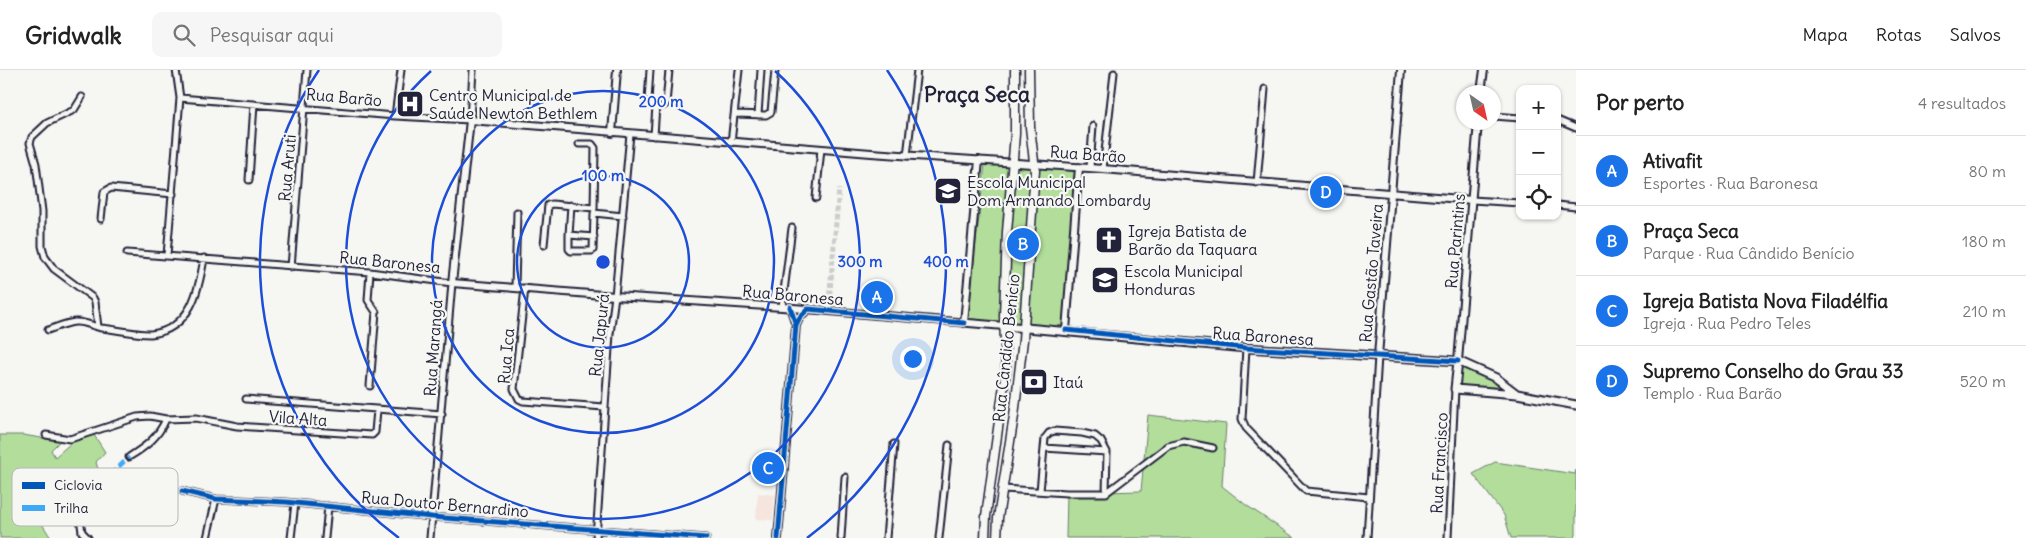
<!DOCTYPE html>
<html lang="pt">
<meta charset="utf-8">
<style>
body{margin:0;font-family:Delius,sans-serif;background:#f6f6f6;color:#222}
.controls{position:absolute;right:15px;top:15px;display:grid;overflow:hidden;border-radius:10px;box-shadow:0 1px 4px #0004}
.controls button{width:45px;height:45px;display:grid;place-items:center;padding:0;border:0;border-bottom:1px solid #e0e0e0;background:#fff;color:#222;font:25px sans-serif}
.compass{position:absolute;left:1456px;top:15px;width:45px;height:45px;border-radius:50%;background:#fff;box-shadow:0 1px 4px #0004;rotate:146deg}
.you{position:absolute;left:912px;top:288px;width:18px;height:18px;margin:-12px;border:4px solid #fff;border-radius:50%;background:#1a73e8;box-shadow:0 0 0 8px #1a73e833}
.badge{display:grid;place-items:center;width:32px;height:32px;border-radius:50%;background:#1a73e8;color:#fff;font-size:16px;font-weight:700}
.pin{position:absolute;translate:-50% -50%;border:2px solid #fff;box-shadow:0 1px 5px #0006}
.list{margin:0;padding:0;list-style:none}
h2{display:flex;justify-content:space-between;align-items:center;height:65px;margin:0;padding:0 20px;font-size:21px}
h2 small{font-size:16px;font-weight:400;color:#767676}
.list li{display:grid;grid-template-columns:32px 1fr auto;gap:15px;align-items:center;box-sizing:border-box;height:70px;padding:0 20px;border-top:1px solid #e0e0e0}
.list b{display:block;font-size:19px;white-space:nowrap}
.list p{margin:0;font-size:16px;white-space:nowrap;color:#767676}
.list em{font-size:16px;font-style:normal;color:#767676}
.icon{flex:none;width:28px;height:28px;fill:none;stroke:currentColor;stroke-width:2;stroke-linecap:round;stroke-linejoin:round}
.map{position:relative;flex:none;width:1576px;height:468px;overflow:hidden}
header{display:flex;align-items:center;gap:30px;box-sizing:border-box;height:70px;padding:0 25px;background:#fff;border-bottom:1px solid #e0e0e0}
header strong{font-size:24px}
nav{display:flex;gap:28px;margin-inline-start:auto;font-size:18px}
.search{width:350px;height:45px;background:#f6f6f6;display:flex;align-items:center;gap:12px;box-sizing:border-box;padding:0 18px;border-radius:10px;color:#767676;font-size:19px}
main{display:flex}
aside{flex:1;background:#fff}
.map>svg:first-child{display:block}
</style>
<header>
<strong>Gridwalk</strong>
<div class="search"><svg class="icon" aria-label="search" viewBox="0 0 24 24"><circle cx="10" cy="10" r="6"/><path d="M15 15l6 6"/></svg>Pesquisar aqui</div>
<nav><a>Mapa</a><a>Rotas</a><a>Salvos</a></nav>
</header>
<main>
<div class="map">
<svg width="1576" height="468" viewBox="0 0 1576 468">
<rect width="100%" height="100%" fill="#f6f6f2"/>
<filter id="ink" filterUnits="userSpaceOnUse"><feTurbulence type="fractalNoise" baseFrequency=".02" numOctaves="2"/><feDisplacementMap in="SourceGraphic" scale="10" xChannelSelector="R" yChannelSelector="G"/><feConvolveMatrix kernelMatrix="1 2 1 2 8 2 1 2 1" color-interpolation-filters="sRGB"/></filter>
<g filter="url(#ink)">
<path fill="#f6e4de" d="M758 423 775 425 773 450 756 449Z"/>
<path fill="#b2dd9b" stroke="#6a806b" d="M985 95 1075 98 1063 257 967 250Z
M1458 291 1483 301 1517 324 1455 319Z
M1148 345 1226 354 1222 416 1246 435 1295 468H1066L1067 423 1141 421Z
M0 365H23L60 371 51 380 55 387 72 372 94 365 105 382 96 392 99 403H69L53 414 62 440 37 446 51 468H0Z
M1495 392 1575 404 1576 400V465L1573 468H1511L1504 445 1473 404Z"/>
<g fill="none" stroke-linecap="round" stroke-linejoin="round">
<path stroke="#cccccd" stroke-width="5" stroke-dasharray="5 2.5" stroke-linecap="butt" d="M829 232 839 119"/>
<g stroke="#22223b" stroke-width="9">
<path id="minor" d="M650 0 648 31 650 35 663 36 666 34 669 0
M82 27 74 40 47 53 32 67 30 73 36 94 42 141V176L45 187 54 199 93 228 95 232 98 257
M180 28 395 46 470 50 473 0
M735 44 766 45 771 42 775 0
M758 45 761 0
M395 46 401 0
M1494 46 1520 48
M1557 50 1576 58
M654 66 656 35
M731 73 739 0
M579 74H592L595 78 594 139
M907 86 917 0
M1090 98 1093 56
M1103 99 1114 3
M249 110 254 34
M1257 113 1265 19
M816 128 821 79
M1472 130 1520 133
M1557 135 1576 137
M101 149 104 122 111 118 173 124
M569 165 571 135
M594 167 569 165V179L571 181H592L593 180 594 143 623 146
M544 175 548 135 552 134 594 138
M127 183 370 202 452 213 430 468
M167 185 180 28 176 0
M291 197 307 0
M515 217 517 142
M525 218 514 319 519 329 523 331 604 337
M782 237 792 158
M828 241 829 232
M48 260C57 257 66 253 75 252 84 251 92 256 101 258 113 259 140 265 151 264 191 259 199 220 204 188
M1246 278 1242 349 1246 358 1306 421 1369 427
M370 316 376 242 368 230 370 202
M246 329 442 344
M46 365 70 369 137 347 150 346 166 349 196 348 237 356 372 365 375 362 377 340
M1044 378 1107 382
M129 387C145 377 158 368 166 349
M1003 419 1067 423H1106L1168 376 1184 372 1213 378
M182 421 216 429 286 432 432 447 706 468
M1040 421 1045 368 1049 363 1054 361 1082 363 1095 366 1101 371 1107 382 1106 423
M79 441 82 462 88 468
M207 468 216 429
M291 468 295 433
M325 468 328 436
M596 468 610 264 615 226 630 64
M841 468 845 407
M886 468 894 374
M939 468 949 375
M1367 468 1378 286
M1448 468 1455 319"/>
</g>
<g stroke="#22223b" stroke-width="10">
<path id="tertiary" d="M1481 22 1484 0
M612 63 617 0
M964 253 979 90
M796 255 800 247 808 239
M1004 256 782 237 615 226 452 213 470 50 871 83 1103 99 1472 130
M1066 260 1079 97
M1378 286 1401 0
M1458 291 1478 52
M778 468 796 255 790 237"/>
</g>
<g stroke="#22223b" stroke-width="11">
<path id="secondary" d="M1004 256 1246 278 1458 291 1496 308 1517 324
M1458 291 1455 319 1517 324 1576 335"/>
</g>
<g stroke="#22223b" stroke-width="11">
<path id="primary" d="M985 468 986 446 1006 300 1004 246 1007 162 1015 64V0
M997 468 998 448 1014 346 1023 270 1035 100 1030 57 1029 0"/>
</g>
<use href="#minor" stroke="#f6f6f2" stroke-width="5"/>
<use href="#tertiary" stroke="#f6f6f2" stroke-width="6"/>
<use href="#secondary" stroke="#f6f6f2" stroke-width="7"/>
<use href="#primary" stroke="#f6f6f2" stroke-width="8"/>
<path stroke="#3fa9f5" stroke-width="4" stroke-dasharray="8 4" stroke-linecap="butt" d="M79 441 83 431 129 387"/>
<g stroke="#f6f6f2" stroke-width="8">
<path id="cycleway" d="M796 255 800 247 808 239 964 253
M1066 260 1246 278 1458 291
M182 421 216 429 286 432 432 447 706 468
M778 468 796 255 790 237"/>
</g>
<use href="#cycleway" stroke="#0057b8" stroke-width="5"/>
</g>
</g>
<g fill="none" stroke="#1d4ed8" stroke-width="2.5">
<circle cx="603" cy="192" r="86"/>
<circle cx="603" cy="192" r="171"/>
<path d="M775 1A257 257 0 1 1 431 1"/>
<path d="M399 468A343 343 0 0 1 319 0M887 0A343 343 0 0 1 807 468"/>
</g>
<defs>
<g id="hospital-square" transform="scale(1.4375)"><rect x="-9" y="-9" width="18" height="18" rx="4" fill="#22223b" stroke="#f6f6f2"/><path d="M-5-5h3v3.5h4V-5h3V5h-3V1.5h-4V5h-3Z" fill="#fff"/></g>
<g id="school-square" transform="scale(1.4375)"><rect x="-9" y="-9" width="18" height="18" rx="4" fill="#22223b" stroke="#f6f6f2"/><path d="M0-5L7-2L0 1L-7-2ZM-4 1L0 2.5L4 1V4Q0 6-4 4Z" fill="#fff"/></g>
<g id="church-square" transform="scale(1.4375)"><rect x="-9" y="-9" width="18" height="18" rx="4" fill="#22223b" stroke="#f6f6f2"/><path d="M-1.2-6h2.4v3.5h3.3v2.4h-3.3V6h-2.4V-.1h-3.3v-2.4h3.3Z" fill="#fff"/></g>
<g id="bank-square" transform="scale(1.4375)"><rect x="-9" y="-9" width="18" height="18" rx="4" fill="#22223b" stroke="#f6f6f2"/><path d="M-6-4H6V4H-6ZM0-2.3a2.3 2.3 0 1 0 0 4.6a2.3 2.3 0 1 0 0-4.6Z" fill="#fff"/></g>
</defs>
<g fill-rule="evenodd">
<use href="#hospital-square" x="410" y="34"/>
<use href="#school-square" x="948" y="121"/>
<use href="#church-square" x="1109" y="170"/>
<use href="#school-square" x="1105" y="210"/>
<use href="#bank-square" x="1034" y="312"/>
</g>
<g text-anchor="middle" dominant-baseline="central" stroke-width="4.5" stroke-linejoin="round" paint-order="stroke">
<g font-size="16" fill="#22223b" stroke="#f6f6f2" text-anchor="start">
<text x="429" y="25">Centro Municipal de<tspan x="429" dy="18">Saúde Newton Bethlem</tspan></text>
<text x="967" y="112">Escola Municipal<tspan x="967" dy="18">Dom Armando Lombardy</tspan></text>
<text x="1128" y="161">Igreja Batista de<tspan x="1128" dy="18">Barão da Taquara</tspan></text>
<text x="1124" y="201">Escola Municipal<tspan x="1124" dy="18">Honduras</tspan></text>
<text x="1053" y="312">Itaú</text>
</g>
<g font-size="16" fill="#22223b" stroke="#f6f6f2">
<text transform="translate(344 27) rotate(5)">Rua Barão</text>
<text transform="translate(1088 84) rotate(4)">Rua Barão</text>
<text transform="translate(287 98) rotate(-85)">Rua Aruti</text>
<text transform="translate(1455 171) rotate(-85)">Rua Parintins</text>
<text transform="translate(390 192) rotate(6)">Rua Baronesa</text>
<text transform="translate(1371 203) rotate(-85)">Rua Gastão Taveira</text>
<text transform="translate(793 225) rotate(5)">Rua Baronesa</text>
<text transform="translate(599 265) rotate(-84)">Rua Japurá</text>
<text transform="translate(1263 266) rotate(4)">Rua Baronesa</text>
<text transform="translate(433 278) rotate(-86)">Rua Marangá</text>
<text transform="translate(1006 278) rotate(-84)">Rua Cândido Benício</text>
<text transform="translate(506 286) rotate(-85)">Rua Ica</text>
<text transform="translate(298 348) rotate(4)">Vila Alta</text>
<text transform="translate(1439 393) rotate(-87)">Rua Francisco</text>
<text transform="translate(445 434) rotate(5)">Rua Doutor Bernardino</text>
</g>
<g font-size="21" font-weight="bold" fill="#22223b" stroke="#f6f6f2">
<text x="977" y="24">Praça Seca</text>
</g>
</g>
<rect x="12" y="398" width="166" height="58" rx="8" fill="#f6f6f2" stroke="#b6b6bb" stroke-width="1"/>
<rect x="22" y="412" width="23" height="7" fill="#0057b8"/>
<rect x="22" y="435" width="23" height="6" fill="#3fa9f5"/>
<g font-size="14" fill="#22223b">
<text x="54" y="420">Ciclovia</text>
<text x="54" y="443">Trilha</text>
</g>
<circle cx="603" cy="192" r="8" fill="#1d4ed8" stroke="#f6f6f2" stroke-width="2.5"/>
<g font-size="15" text-anchor="middle" font-weight="bold" fill="#1d4ed8" stroke="#f6f6f2" stroke-width="4.5" stroke-linejoin="round" paint-order="stroke">
<text x="661" y="37">200 m</text>
<text x="603" y="111">100 m</text>
<text x="860" y="197">300 m</text>
<text x="946" y="197">400 m</text>
</g>
</svg>
<div class="controls">
<button>+</button>
<button>−</button>
<button><svg class="icon" aria-label="locate" viewBox="0 0 24 24"><circle cx="12" cy="12" r="6"/><path d="M12 2v4M12 18v4M2 12h4M18 12h4"/></svg></button>
</div>
<svg class="compass" viewBox="-18 -18 36 36"><path d="M0-13l5 13h-10z" fill="#e53935"/><path d="M0 13l5-13h-10z" fill="#767676"/></svg>
<div class="you"></div>
<div class="pin badge" style="left:877px;top:227px">A</div>
<div class="pin badge" style="left:1023px;top:174px">B</div>
<div class="pin badge" style="left:768px;top:398px">C</div>
<div class="pin badge" style="left:1326px;top:122px">D</div>
</div>
<aside>
<h2>Por perto<small>4 resultados</small></h2>
<ul class="list">
<li><span class="badge">A</span><div><b>Ativafit</b><p>Esportes · Rua Baronesa</p></div><em>80 m</em></li>
<li><span class="badge">B</span><div><b>Praça Seca</b><p>Parque · Rua Cândido Benício</p></div><em>180 m</em></li>
<li><span class="badge">C</span><div><b>Igreja Batista Nova Filadélfia</b><p>Igreja · Rua Pedro Teles</p></div><em>210 m</em></li>
<li><span class="badge">D</span><div><b>Supremo Conselho do Grau 33</b><p>Templo · Rua Barão</p></div><em>520 m</em></li>
</ul>
</aside>
</main>
